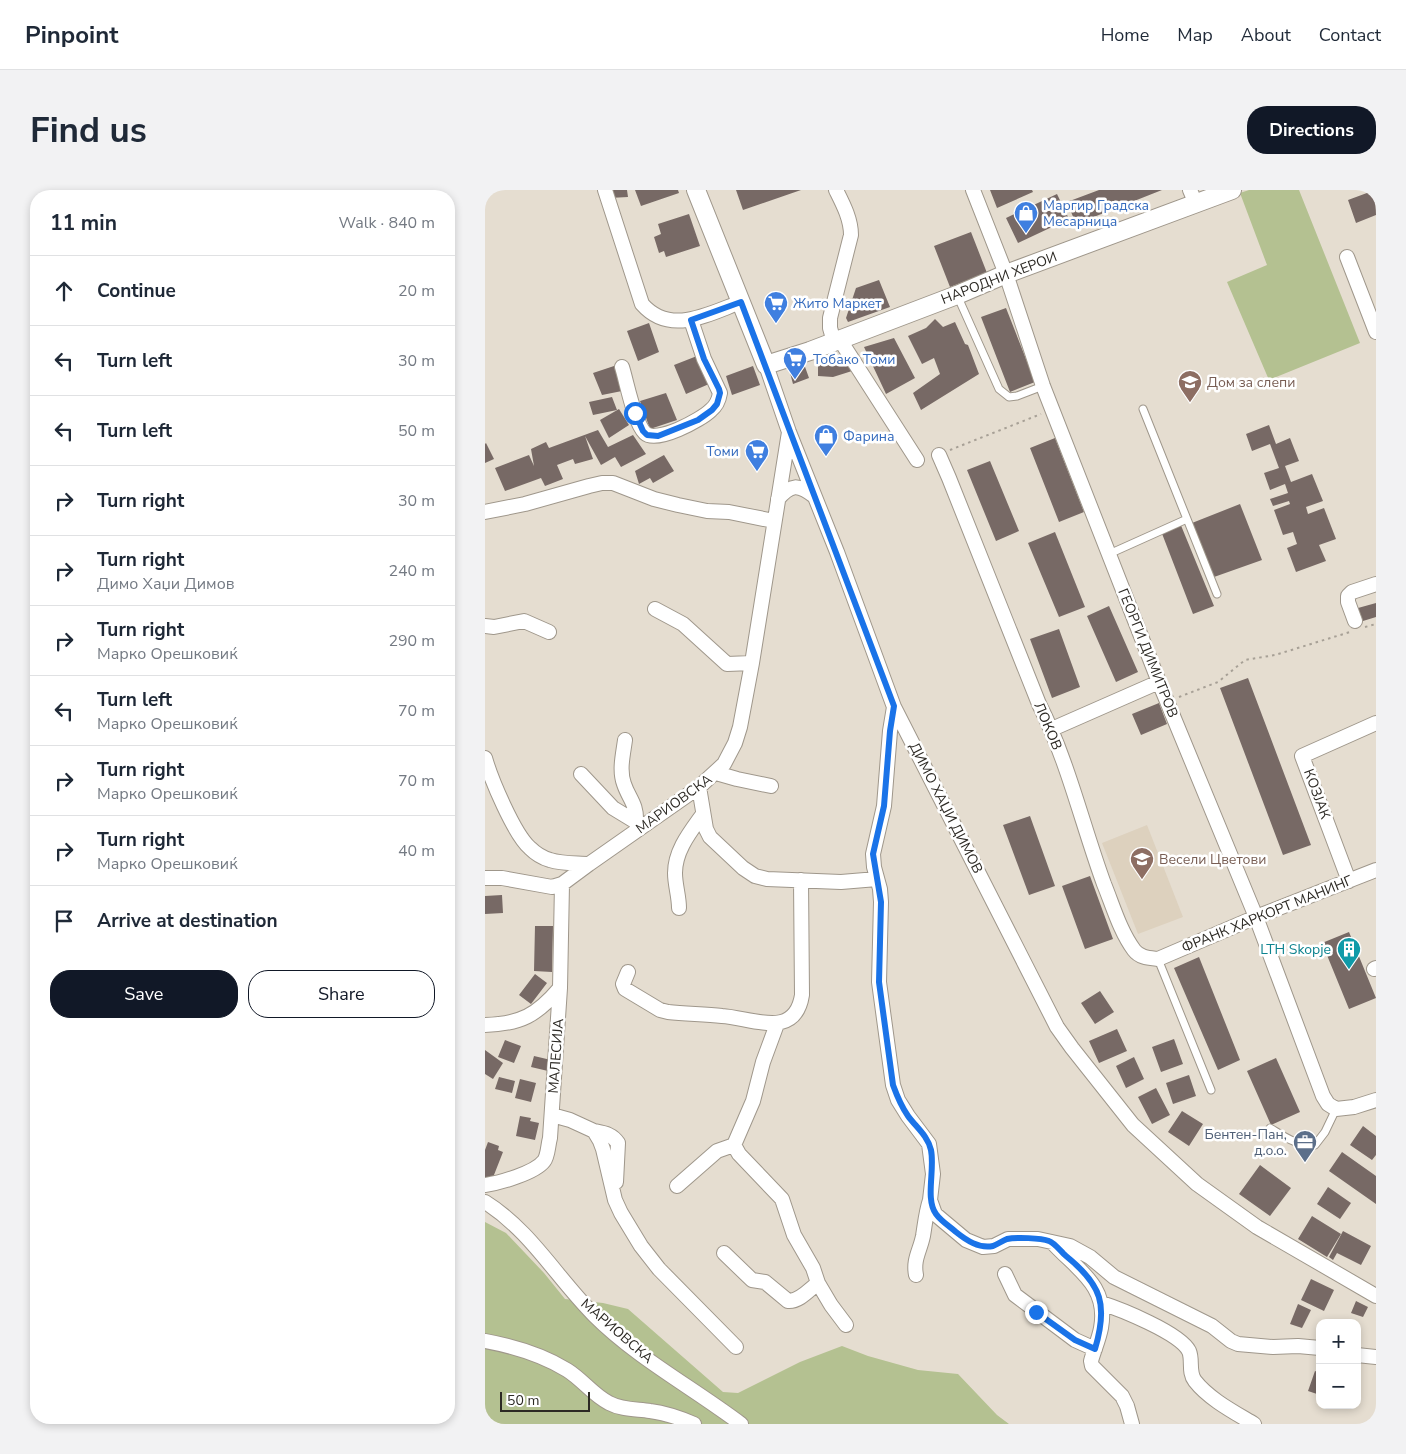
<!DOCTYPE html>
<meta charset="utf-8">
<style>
body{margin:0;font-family:"Nunito Sans",sans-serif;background:#f2f2f3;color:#1f2937}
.controls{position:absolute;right:15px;bottom:15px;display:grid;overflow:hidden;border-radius:10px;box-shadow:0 2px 8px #0003}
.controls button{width:45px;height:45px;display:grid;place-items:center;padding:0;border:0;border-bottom:1px solid #e0e1e3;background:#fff;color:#1f2937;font:25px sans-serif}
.scale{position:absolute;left:15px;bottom:12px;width:90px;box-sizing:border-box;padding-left:5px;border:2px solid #2c2924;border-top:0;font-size:14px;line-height:18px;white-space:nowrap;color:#2c2924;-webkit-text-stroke:4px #fff;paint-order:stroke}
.stop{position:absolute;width:15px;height:15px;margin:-11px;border:4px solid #1a73e8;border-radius:50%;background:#fff}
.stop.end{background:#1a73e8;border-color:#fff;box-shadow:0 1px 5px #0008}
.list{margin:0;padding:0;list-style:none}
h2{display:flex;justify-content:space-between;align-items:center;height:65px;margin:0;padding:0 20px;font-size:21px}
h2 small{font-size:16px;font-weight:400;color:#747a83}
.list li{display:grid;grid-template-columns:32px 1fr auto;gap:15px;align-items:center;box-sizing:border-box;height:70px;padding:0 20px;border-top:1px solid #e0e1e3}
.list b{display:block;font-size:19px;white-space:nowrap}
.list p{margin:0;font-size:16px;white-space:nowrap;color:#747a83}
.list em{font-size:16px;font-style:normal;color:#747a83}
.actions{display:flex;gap:10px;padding:15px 20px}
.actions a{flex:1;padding:11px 0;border:1px solid #111827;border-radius:20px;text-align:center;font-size:18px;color:#111827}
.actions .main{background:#111827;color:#fff}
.icon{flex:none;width:28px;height:28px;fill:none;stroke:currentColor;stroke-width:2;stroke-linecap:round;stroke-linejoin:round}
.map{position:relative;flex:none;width:891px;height:1234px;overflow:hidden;border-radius:20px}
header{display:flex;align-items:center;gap:30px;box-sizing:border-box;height:70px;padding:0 25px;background:#fff;border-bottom:1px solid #e0e1e3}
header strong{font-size:24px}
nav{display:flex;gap:28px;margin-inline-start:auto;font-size:18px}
.intro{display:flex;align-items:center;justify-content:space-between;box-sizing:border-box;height:120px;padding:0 30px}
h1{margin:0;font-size:35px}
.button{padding:12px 22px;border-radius:20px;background:#111827;color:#fff;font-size:18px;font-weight:700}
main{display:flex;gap:30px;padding:0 30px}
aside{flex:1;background:#fff;border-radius:20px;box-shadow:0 2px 8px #0003}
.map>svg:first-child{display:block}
</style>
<header>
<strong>Pinpoint</strong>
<nav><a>Home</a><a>Map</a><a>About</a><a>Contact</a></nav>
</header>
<div class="intro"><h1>Find us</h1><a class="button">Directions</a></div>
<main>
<aside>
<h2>11 min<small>Walk · 840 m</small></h2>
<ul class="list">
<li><svg class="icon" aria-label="ahead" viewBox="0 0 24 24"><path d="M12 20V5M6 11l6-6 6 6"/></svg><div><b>Continue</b></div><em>20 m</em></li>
<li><svg class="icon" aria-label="left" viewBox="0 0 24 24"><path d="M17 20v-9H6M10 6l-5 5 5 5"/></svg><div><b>Turn left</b></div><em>30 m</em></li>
<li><svg class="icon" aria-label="left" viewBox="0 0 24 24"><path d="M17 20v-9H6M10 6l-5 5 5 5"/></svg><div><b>Turn left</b></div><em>50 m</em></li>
<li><svg class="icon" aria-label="right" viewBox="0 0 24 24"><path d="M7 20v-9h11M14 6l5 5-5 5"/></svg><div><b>Turn right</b></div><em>30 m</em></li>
<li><svg class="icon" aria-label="right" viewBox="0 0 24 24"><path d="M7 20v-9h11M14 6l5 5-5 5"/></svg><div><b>Turn right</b><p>Димо Хаџи Димов</p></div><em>240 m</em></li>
<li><svg class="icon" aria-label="right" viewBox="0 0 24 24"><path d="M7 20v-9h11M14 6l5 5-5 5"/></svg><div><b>Turn right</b><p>Марко Орешковиќ</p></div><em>290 m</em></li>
<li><svg class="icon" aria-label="left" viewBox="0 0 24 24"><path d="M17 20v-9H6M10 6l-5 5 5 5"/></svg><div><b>Turn left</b><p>Марко Орешковиќ</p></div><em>70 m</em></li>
<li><svg class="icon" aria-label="right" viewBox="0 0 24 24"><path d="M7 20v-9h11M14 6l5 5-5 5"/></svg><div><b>Turn right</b><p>Марко Орешковиќ</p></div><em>70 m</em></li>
<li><svg class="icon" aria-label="right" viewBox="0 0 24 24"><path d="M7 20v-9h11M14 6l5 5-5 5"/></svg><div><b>Turn right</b><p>Марко Орешковиќ</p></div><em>40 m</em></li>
<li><svg class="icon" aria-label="arrive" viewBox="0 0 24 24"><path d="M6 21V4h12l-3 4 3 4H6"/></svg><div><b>Arrive at destination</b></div></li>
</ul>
<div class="actions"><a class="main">Save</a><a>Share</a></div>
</aside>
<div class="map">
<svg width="891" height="1234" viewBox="0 0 891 1234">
<rect width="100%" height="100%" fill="#e5ddd0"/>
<path fill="#ddd1be" d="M662 635 698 727 653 744 617 653Z"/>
<path fill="#b4c191" d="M764 0H814L875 153 784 190 742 92 782 75 755 3Z
M0 1032 21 1043 59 1083 80 1109 118 1113 143 1119 238 1202 253 1203 315 1172 357 1156 383 1166 433 1180 473 1184 512 1225 524 1234H0Z"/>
<path fill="#776965" d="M123 0H142L143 7 124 8Z
M150 0H193L194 3 156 16Z
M251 0H316L258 20Z
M505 0H547L548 2 512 18Z
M614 0H677L591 34 582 12Z
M890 0 891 25 871 33 863 10Z
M572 4 584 29 533 53 521 28Z
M204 24 215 56 181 67 179 61 174 63 169 47 176 44 173 34Z
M486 42 502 83 465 97 449 56Z
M394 90 405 117 363 132 361 128 371 98Z
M521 118 550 192 525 202 496 127Z
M450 129 458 137 470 132 480 154 483 155 494 184 436 220 428 203 455 184 449 168 437 174 423 146 441 138Z
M164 133 174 162 153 171 142 141Z
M409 148 430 188 401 204 379 157Z
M358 165 367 181 348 187 333 186V168L350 170Z
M212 166 224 194 201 204 189 175Z
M319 174 324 188 308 194 304 179Z
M129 176 137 201 117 205 108 183Z
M268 176 275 195 247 205 241 186Z
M181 203 192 230 165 239 155 211Z
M127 207 132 220 108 225 104 212Z
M134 219 144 235 124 248 115 230Z
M784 235 791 254 805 248 814 271 800 276 806 292 827 284 838 311 821 317 823 324 839 318 851 349 834 355 841 371 811 382 802 358 812 354 808 342 798 345 789 320 805 314 804 311 788 316 785 309 803 303 800 294 785 300 779 283 794 278 785 254 767 261 761 244Z
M113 240 123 257 148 245 161 264 136 277 130 267 116 275 100 246 108 269 90 274 88 269 72 275 78 289 60 296 56 288 20 301 10 278 44 265 49 276 46 259 61 252 64 258Z
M570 248 599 322 574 332 545 258Z
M1 253 9 269 0 273V254Z
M179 265 189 281 168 293 165 288 154 294 150 281Z
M505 271 534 341 511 351 482 280Z
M755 314 777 370 729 387 707 333Z
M695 333 729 416 708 424 676 341Z
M570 342 600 417 574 427 543 353Z
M891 413V427L878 431 873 418Z
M624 416 653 482 631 492 602 426Z
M574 439 595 497 567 508 545 449Z
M763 488 826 655 798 665 735 498Z
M674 513 682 534 656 545 647 524Z
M545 626 570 696 544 705 518 635Z
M605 686 628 749 600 759 577 696Z
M17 705 18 723 0 724V706Z
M50 736H68L67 782 49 781Z
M864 742 891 808 864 819 837 753Z
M714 767 755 870 733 880 689 778Z
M50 784 62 793 46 814 34 805Z
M615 801 629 822 610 834 596 813Z
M632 839 642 861 614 873 604 851Z
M689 849 698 874 676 882 667 857Z
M20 850 36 856 29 873 13 867Z
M0 860 18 873 8 889 0 884Z
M49 866 66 870 63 881 46 877Z
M649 867 659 889 641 898 631 876Z
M791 868 815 922 786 935 762 881Z
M704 885 711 906 688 914 681 893Z
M14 887 30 891 27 903 10 899Z
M35 889 51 893 46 912 30 908Z
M671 898 685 925 667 934 653 907Z
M697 921 718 934 704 956 683 942Z
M35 926 46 928 45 931 54 933 50 950 31 946Z
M878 936 891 946V965L887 970 865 955Z
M3 952 14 956 13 960 18 962 7 990 0 987V960Z
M857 962 891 986V1014L844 981Z
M775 975 806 998 785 1026 754 1004Z
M843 997 866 1013 855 1029 832 1014Z
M827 1026 856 1044 842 1067 813 1049Z
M858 1041 886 1056 876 1075 852 1063 848 1070 844 1067Z
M826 1089 849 1100 839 1121 816 1110Z
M871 1111 883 1117 878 1127 866 1123Z
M813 1114 826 1120 817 1138 805 1134Z
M830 1181 835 1183V1205L823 1201Z"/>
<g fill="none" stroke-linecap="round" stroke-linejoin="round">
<g stroke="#9f978b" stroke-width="9">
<path id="service" d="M472 105 514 199 524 207 532 206 558 196
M658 219 732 404
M624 364 702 329
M673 769 726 900
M785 938C800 947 812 956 830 955L840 942 851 919"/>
</g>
<g stroke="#9f978b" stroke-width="16">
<path id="minor" d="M120 0 157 114C185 146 223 124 256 112
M488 0 521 84 558 196 674 492 771 727 838 906 843 914 851 919 869 917 891 910
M705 0 711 14
M862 67 891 142
M355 150 432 270
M349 152 345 138V128L366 45C366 29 358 14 351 0
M281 175 304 242 352 362 409 517 572 837 587 858 648 935 712 994 772 1037 891 1106
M137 177C142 193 149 232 160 243 171 254 216 230 226 220 231 216 234 209 235 203L219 169 206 130
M454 265 464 288 554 514C583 571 597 634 619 694 628 716 635 741 649 760 655 768 665 768 673 769L771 727 891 680
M293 309C306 294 313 294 329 306
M0 322 40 314 104 296 117 293H128L169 309 193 315 222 321 244 322 289 331
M170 419 198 434 242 474 267 473
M870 431 863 412V406L867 402 891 394
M0 436 9 437 39 431 64 442
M409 517 405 541 399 616 388 664 389 677 395 699 396 712 394 792 408 895 413 910 423 926 444 954 448 984 445 1010 450 1024 481 1050 498 1057 509 1056 523 1049H553L585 1056 605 1067 629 1087 727 1136 746 1151 753 1154 788 1157 813 1156 835 1158
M567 539 674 492
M140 550C138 565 134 580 139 594 144 609 152 614 151 632
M0 568C6 589 29 644 45 658 50 663 58 668 65 670 77 674 91 673 104 674
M231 583 252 589 286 596
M96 584 128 618 151 632 156 637
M214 597 221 639 225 647 258 678 270 686 282 689 356 692 392 689
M0 688H17L67 697 77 694 104 674 214 597 239 574 250 553 255 537 267 473 304 242
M864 691 817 566 891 533
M194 718C194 706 190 695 190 683 190 660 206 641 218 624
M889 779 891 778
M143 782 138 794 140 799 175 820 183 822C201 824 219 824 237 826 267 828 310 850 317 805L316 690
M0 835C36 834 52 825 75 798
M67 925 85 930 109 941 115 951 118 959 130 1010 136 1023 156 1056 174 1079 251 1157
M109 941C119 943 127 944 133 953L131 992
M249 955 254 964 297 1009 309 1045 328 1078 333 1093 346 1115 361 1135
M0 995C14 993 50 983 59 971 63 966 63 955 65 948L75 798 77 694
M192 996 232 961 249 955 268 911 278 872 292 834
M0 1012C45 1040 72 1088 109 1125 152 1168 207 1197 256 1234
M567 1052C591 1079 624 1095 616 1138 614 1149 609 1160 606 1171L607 1176 637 1206 642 1216 647 1234
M239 1063 267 1090 280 1092 303 1111C314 1112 324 1100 333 1093
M520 1084 530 1105 590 1150 610 1159
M431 1085C428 1069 435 1061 438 1046 440 1034 441 1022 445 1010
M616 1113C635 1119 695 1143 704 1161 708 1170 703 1182 710 1191 724 1209 749 1222 769 1234
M0 1151C27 1156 59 1166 82 1180 98 1190 108 1205 124 1213 137 1220 152 1219 165 1221 181 1223 195 1228 209 1234
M872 1165 891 1167"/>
</g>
<g stroke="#9f978b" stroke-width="20">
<path id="tertiary" d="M211 0 281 175 325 161 472 105 521 84 747 0"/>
</g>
<path stroke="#a7a096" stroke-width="2" stroke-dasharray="2.5 4" stroke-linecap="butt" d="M465 260 556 224
M880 437 891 434
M694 507 733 492 760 470 790 465 865 442"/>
<use href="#service" stroke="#fff" stroke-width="7"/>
<use href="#minor" stroke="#fff" stroke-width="14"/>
<use href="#tertiary" stroke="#fff" stroke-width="18"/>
</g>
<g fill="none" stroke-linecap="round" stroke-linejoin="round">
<path stroke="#1a73e8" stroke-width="6" d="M150 223 158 241 162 245 173 246 213 230 227 220 232 214 235 203 234 199 219 169 206 130 256 112 409 516 405 541 399 616 388 664 396 712 394 792 408 895C412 906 416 916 423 926 431 937 443 946 446 960 450 980 440 1009 451 1024 456 1031 464 1036 471 1042 481 1050 494 1059 508 1056 513 1054 517 1051 522 1049 531 1047 556 1048 564 1051 570 1053 576 1062 581 1066 617 1095 623 1115 610 1159L590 1150 551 1122"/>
</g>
<defs>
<g id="shop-pin" transform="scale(1.25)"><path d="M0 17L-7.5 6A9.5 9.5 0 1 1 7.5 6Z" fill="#3f7fe0" stroke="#fff"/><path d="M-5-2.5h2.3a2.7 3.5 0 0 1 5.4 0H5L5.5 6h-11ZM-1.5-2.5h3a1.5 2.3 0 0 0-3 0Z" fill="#fff"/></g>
<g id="supermarket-pin" transform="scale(1.25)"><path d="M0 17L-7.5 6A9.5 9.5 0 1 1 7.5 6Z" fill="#3f7fe0" stroke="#fff"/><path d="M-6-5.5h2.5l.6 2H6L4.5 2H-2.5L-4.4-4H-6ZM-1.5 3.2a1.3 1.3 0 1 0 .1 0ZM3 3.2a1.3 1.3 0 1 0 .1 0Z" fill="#fff"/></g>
<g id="school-pin" transform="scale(1.25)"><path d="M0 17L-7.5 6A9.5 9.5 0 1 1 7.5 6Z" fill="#8d6e63" stroke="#fff"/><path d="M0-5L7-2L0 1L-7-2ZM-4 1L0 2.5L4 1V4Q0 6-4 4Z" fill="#fff"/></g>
<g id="building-pin" transform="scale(1.25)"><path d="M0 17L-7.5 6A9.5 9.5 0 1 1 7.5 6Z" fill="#0f9aa8" stroke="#fff"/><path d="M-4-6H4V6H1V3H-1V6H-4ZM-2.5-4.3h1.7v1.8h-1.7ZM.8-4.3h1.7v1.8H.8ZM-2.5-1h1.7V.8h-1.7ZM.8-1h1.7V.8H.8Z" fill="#fff"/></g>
<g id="office-pin" transform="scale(1.25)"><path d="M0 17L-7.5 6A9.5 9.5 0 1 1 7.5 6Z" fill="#5c6f8a" stroke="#fff"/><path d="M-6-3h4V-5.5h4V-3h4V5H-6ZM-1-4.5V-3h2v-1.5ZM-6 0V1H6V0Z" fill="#fff"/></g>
</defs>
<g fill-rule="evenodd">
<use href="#shop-pin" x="541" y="23"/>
<use href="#supermarket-pin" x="291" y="113"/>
<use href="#supermarket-pin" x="310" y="169"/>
<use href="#school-pin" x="705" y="192"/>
<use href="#shop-pin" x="341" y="246"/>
<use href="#supermarket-pin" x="272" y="261"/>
<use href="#school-pin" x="657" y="669"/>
<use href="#building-pin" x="864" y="759"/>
<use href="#office-pin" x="820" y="952"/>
</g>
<g text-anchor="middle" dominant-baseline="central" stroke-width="5" stroke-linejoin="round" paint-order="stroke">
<g font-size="14" fill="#366cbe" stroke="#fff" text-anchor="start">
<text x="558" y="15">Маргир Градска<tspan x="558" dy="16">Месарница</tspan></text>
<text x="308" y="113">Жито Маркет</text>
<text x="328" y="169">Тобако Томи</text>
<text x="358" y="246">Фарина</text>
<text x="254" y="261" text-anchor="end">Томи</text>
</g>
<g font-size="14" fill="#2c2924" stroke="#fff">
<text transform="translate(514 88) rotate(-21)">НАРОДНИ ХЕРОИ</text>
<text transform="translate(663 463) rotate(68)">ГЕОРГИ ДИМИТРОВ</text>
<text transform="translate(563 536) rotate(67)">ЛОКОВ</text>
<text transform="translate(832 604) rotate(70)">КОЗЈАК</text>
<text transform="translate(189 614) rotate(-36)">МАРИОВСКА</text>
<text transform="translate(461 618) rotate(63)">ДИМО ХАЏИ ДИМОВ</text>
<text transform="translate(782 724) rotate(-22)">ФРАНК ХАРКОРТ МАНИНГ</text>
<text transform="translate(71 866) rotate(-86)">МАЛЕСИЈА</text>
<text transform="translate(132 1141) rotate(41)">МАРИОВСКА</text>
</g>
<g font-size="14" fill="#785e54" stroke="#fff" text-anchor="start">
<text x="722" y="192">Дом за слепи</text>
<text x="674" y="669">Весели Цветови</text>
</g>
<g font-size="14" fill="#0d838f" stroke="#fff" text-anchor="end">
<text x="846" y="759">LTH Skopje</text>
</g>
<g font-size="14" fill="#4e5e75" stroke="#fff" text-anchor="end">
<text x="802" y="944">Бентен-Пан,<tspan x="802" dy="16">д.о.о.</tspan></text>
</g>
</g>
</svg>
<div class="controls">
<button>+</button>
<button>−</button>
</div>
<div class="scale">50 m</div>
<div class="stop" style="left:150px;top:223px"></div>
<div class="stop end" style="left:551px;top:1122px"></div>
</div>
</main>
